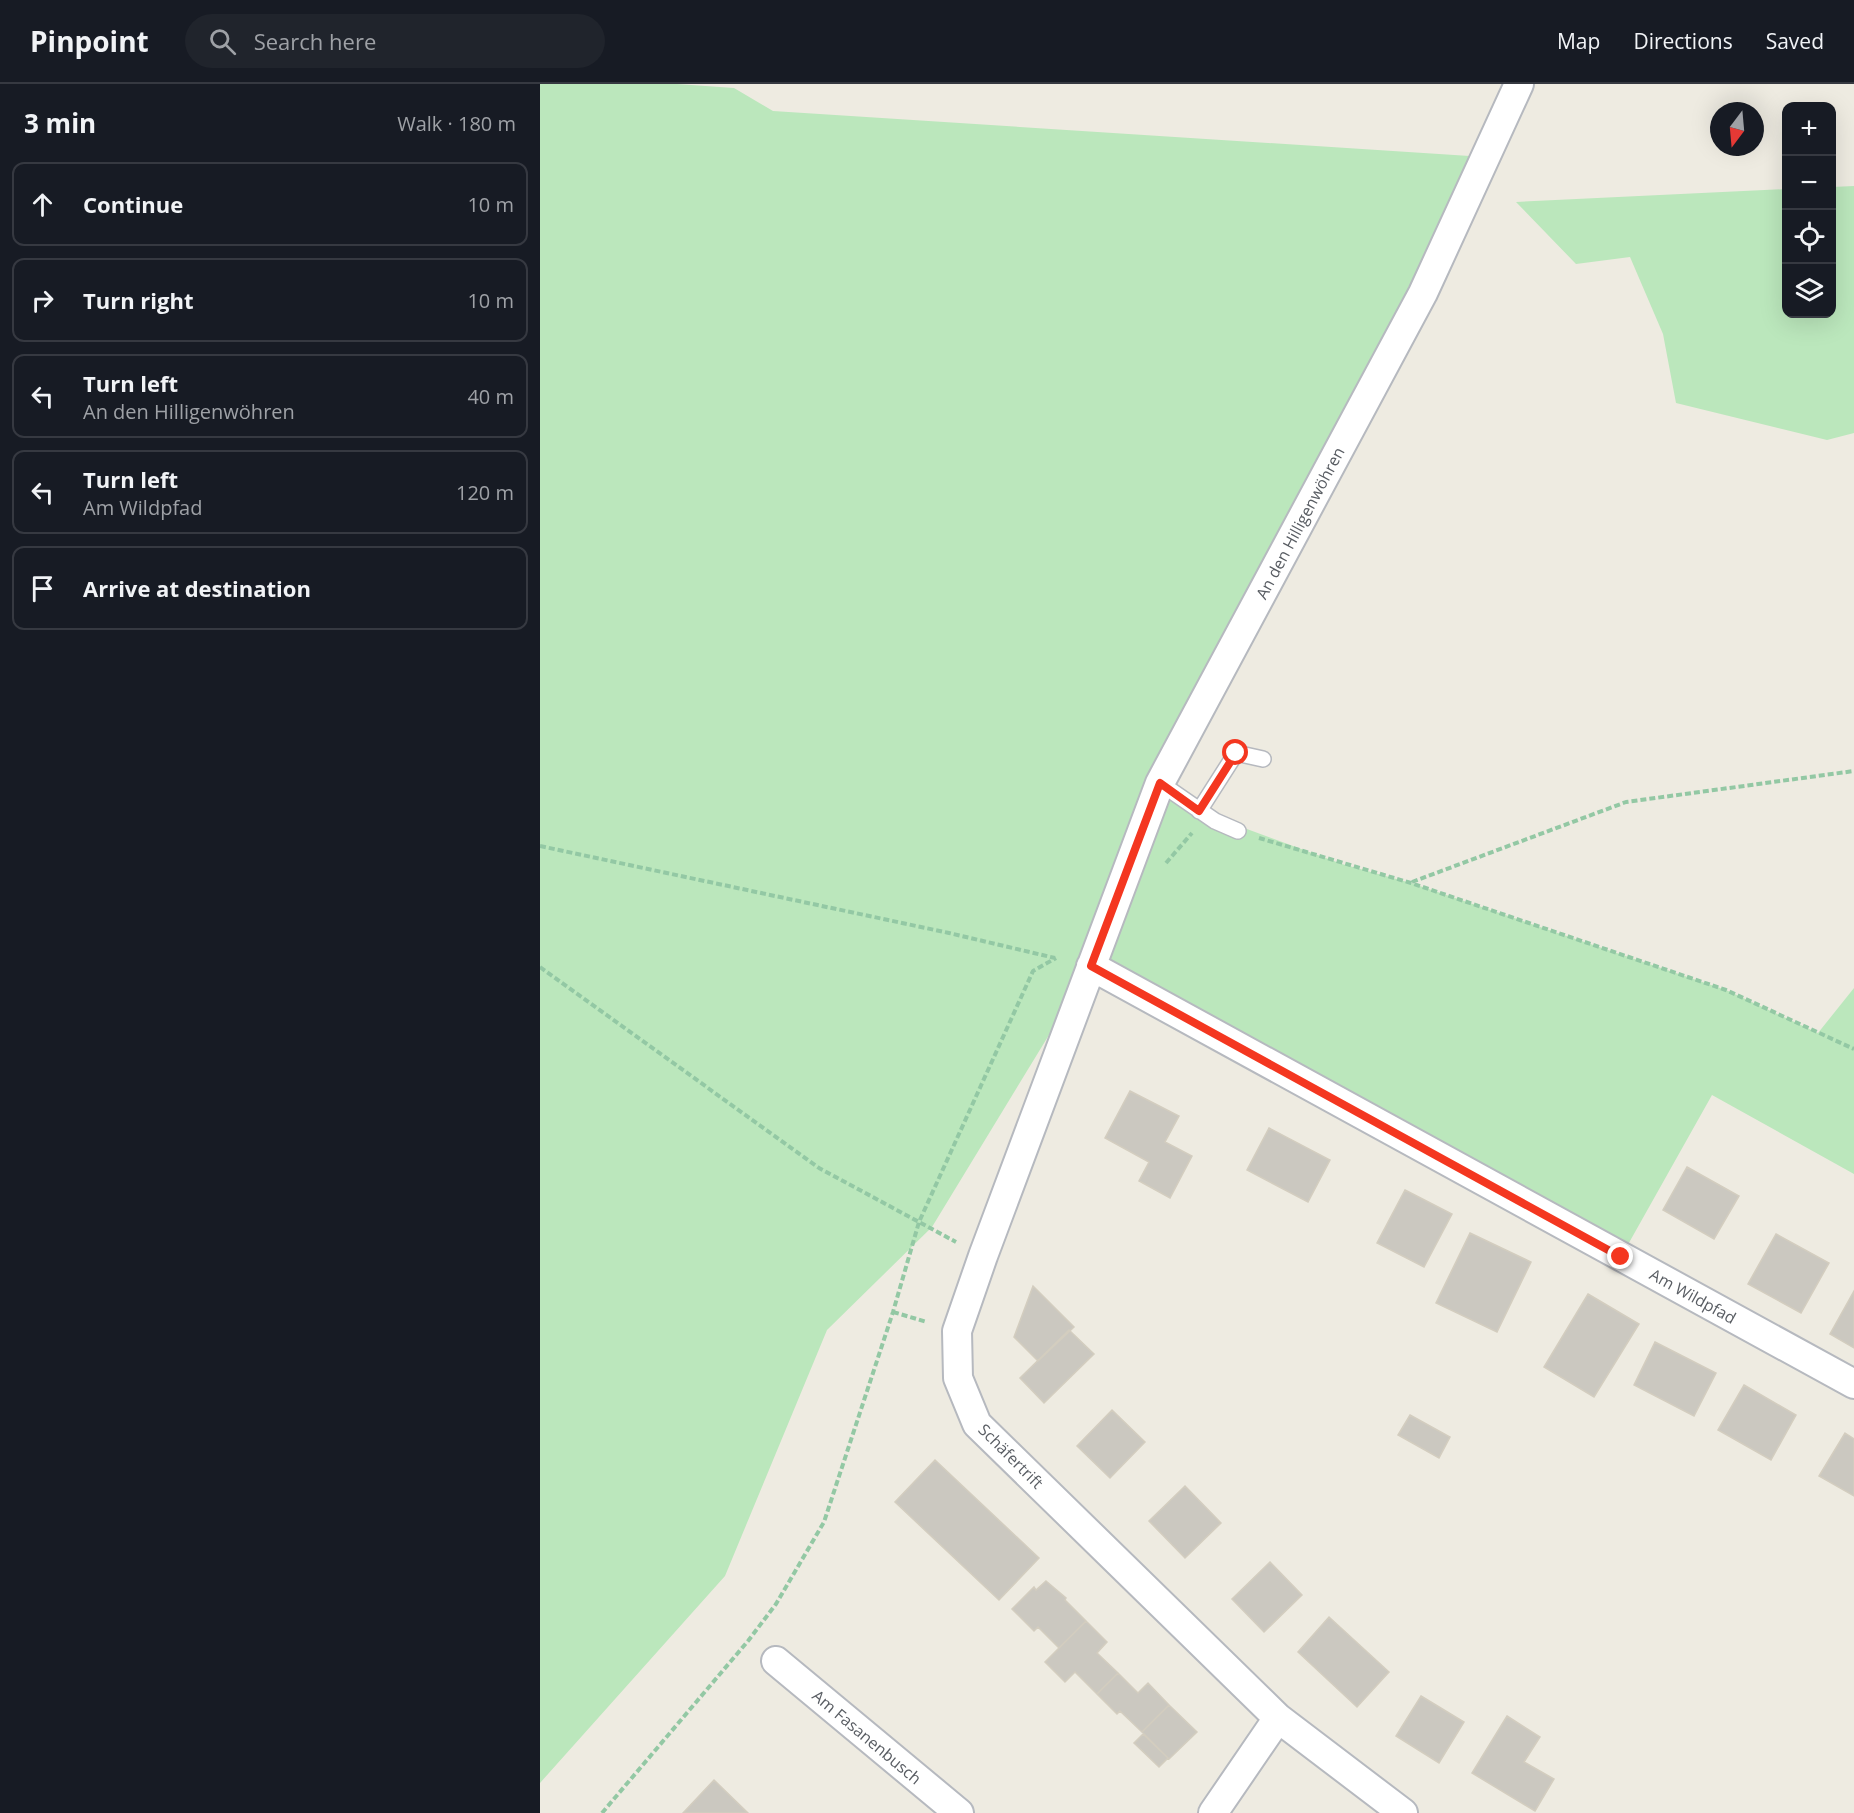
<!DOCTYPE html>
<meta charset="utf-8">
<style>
body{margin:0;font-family:"Open Sans",sans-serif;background:#20242c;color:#f1f3f6}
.controls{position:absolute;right:18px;top:18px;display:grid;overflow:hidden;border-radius:12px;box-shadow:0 6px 24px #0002}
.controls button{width:54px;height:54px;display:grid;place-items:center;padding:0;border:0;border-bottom:2px solid #363941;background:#171b24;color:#f1f3f6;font:30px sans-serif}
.compass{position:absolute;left:1170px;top:18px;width:54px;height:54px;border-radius:50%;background:#171b24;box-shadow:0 6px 24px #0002;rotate:196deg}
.stop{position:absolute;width:18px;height:18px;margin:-14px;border:4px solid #f43720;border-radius:50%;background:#fff}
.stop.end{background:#f43720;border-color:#fff;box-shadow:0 2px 6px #0008}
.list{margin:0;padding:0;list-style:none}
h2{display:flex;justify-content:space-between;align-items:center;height:78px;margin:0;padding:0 24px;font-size:26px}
h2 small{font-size:20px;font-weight:400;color:#9ea1a6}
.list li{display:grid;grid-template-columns:39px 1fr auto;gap:18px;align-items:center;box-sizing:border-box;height:84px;margin:0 12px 12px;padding:0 12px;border:2px solid #363941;border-radius:12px}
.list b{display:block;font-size:22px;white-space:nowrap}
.list p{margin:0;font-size:20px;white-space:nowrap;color:#9ea1a6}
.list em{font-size:20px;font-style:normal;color:#9ea1a6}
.icon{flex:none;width:33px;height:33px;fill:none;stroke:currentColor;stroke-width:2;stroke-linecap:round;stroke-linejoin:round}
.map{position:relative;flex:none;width:1314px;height:1729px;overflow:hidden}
header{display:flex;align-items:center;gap:36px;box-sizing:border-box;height:84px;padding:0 30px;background:#171b24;border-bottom:2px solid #363941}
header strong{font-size:28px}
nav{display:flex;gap:33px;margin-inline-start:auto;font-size:21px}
.search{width:420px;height:54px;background:#20242c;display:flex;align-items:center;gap:15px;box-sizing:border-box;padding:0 21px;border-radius:33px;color:#9ea1a6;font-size:22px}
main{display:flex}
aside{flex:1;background:#171b24}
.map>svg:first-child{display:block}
</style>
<header>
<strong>Pinpoint</strong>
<div class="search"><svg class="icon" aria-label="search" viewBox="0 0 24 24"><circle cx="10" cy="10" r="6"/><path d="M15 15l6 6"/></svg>Search here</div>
<nav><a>Map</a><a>Directions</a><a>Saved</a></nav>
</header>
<main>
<aside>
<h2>3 min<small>Walk · 180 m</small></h2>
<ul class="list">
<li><svg class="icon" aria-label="ahead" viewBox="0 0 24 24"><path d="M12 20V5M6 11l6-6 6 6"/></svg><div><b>Continue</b></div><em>10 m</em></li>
<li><svg class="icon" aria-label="right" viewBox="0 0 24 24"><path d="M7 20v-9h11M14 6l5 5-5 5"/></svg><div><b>Turn right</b></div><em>10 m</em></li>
<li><svg class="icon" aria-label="left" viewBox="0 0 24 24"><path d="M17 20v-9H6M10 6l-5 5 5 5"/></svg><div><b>Turn left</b><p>An den Hilligenwöhren</p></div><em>40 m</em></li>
<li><svg class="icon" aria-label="left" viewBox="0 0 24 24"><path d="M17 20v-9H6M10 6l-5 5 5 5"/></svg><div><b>Turn left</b><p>Am Wildpfad</p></div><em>120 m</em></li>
<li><svg class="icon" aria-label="arrive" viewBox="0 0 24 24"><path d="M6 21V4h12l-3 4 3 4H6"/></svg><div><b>Arrive at destination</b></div></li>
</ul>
</aside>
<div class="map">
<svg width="1314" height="1729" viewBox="0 0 1314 1729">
<rect width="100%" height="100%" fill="#eeebe1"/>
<path fill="#bbe7bc" d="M0 0H137L194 4 233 27 945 73 620 699 696 741 802 780 871 799 1186 906 1278 949 1314 904V1090L1172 1011 1081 1173 551 882 392 1143 287 1246 185 1492 0 1699Z
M1314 102V349L1287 356 1136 319 1123 250 1090 173 1036 180 976 118 1246 105V230H1292V103Z"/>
<path fill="#cbc8c0" stroke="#d3cdbf" stroke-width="1.5" d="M590 1007 639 1032 625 1058 652 1072 630 1114 599 1097 609 1078 565 1054Z
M729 1044 790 1076 768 1118 707 1086Z
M1147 1083 1199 1112 1174 1155 1123 1126Z
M865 1106 912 1130 884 1183 837 1159Z
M930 1149 991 1178 957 1248 896 1219Z
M1236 1150 1289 1179 1261 1229 1208 1200Z
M493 1202 534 1243 498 1277 474 1253Z
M1314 1207V1264L1290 1250Z
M1048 1210 1099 1240 1054 1313 1004 1283Z
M529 1246 554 1270 504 1319 480 1294Z
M1115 1258 1176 1289 1154 1332 1094 1301Z
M1204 1301 1256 1331 1231 1376 1178 1346Z
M572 1326 605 1358 570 1394 537 1362Z
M870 1331 910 1353 899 1374 858 1351Z
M1305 1349 1314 1355V1412L1279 1392Z
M395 1376 499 1474 459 1516 355 1418Z
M645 1402 681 1439 645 1474 609 1437Z
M730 1478 762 1511 724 1548 692 1515Z
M506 1497 526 1514 525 1516 546 1537 519 1564 498 1543 494 1547 472 1525 494 1503 496 1506Z
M789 1533 849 1588 817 1623 758 1568Z
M546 1537 567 1558 557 1569 578 1589 557 1610 535 1588 525 1598 505 1578Z
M578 1589 598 1609 608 1599 629 1621 602 1648 580 1627 577 1630 557 1610Z
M881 1612 924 1638 899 1679 856 1652Z
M629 1621 657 1648 629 1675 602 1648Z
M967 1632 1000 1653 984 1678 1014 1695 995 1727 932 1689Z
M603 1650 628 1674 619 1683 594 1659Z
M174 1696 208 1729H143Z"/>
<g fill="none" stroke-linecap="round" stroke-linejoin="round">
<g stroke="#b6b9bf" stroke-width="18">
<path id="lane" d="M620 699 675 737 698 747
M659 727 696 669 723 675"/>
</g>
<g stroke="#b6b9bf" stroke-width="32">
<path id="street" d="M551 882 1314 1300
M236 1577 419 1729
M673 1729 738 1634
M863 1729 738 1634 437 1340 418 1294 417 1247 443 1172 620 699 883 209 979 0"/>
</g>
<path stroke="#93c8a4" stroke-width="4" stroke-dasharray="6 3" stroke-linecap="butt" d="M719 754 871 799 1186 906 1314 965
M0 762 409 849 515 874
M626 779 652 749
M872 798 1086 718 1314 687
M0 883 279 1084 416 1158
M353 1228 387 1238
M62 1729 208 1557 236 1520 284 1438 353 1228 379 1138 493 887 516 874"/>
<use href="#lane" stroke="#fff" stroke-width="15"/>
<use href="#street" stroke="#fff" stroke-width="28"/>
</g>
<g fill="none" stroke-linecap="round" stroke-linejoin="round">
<path stroke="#f43720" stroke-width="8" d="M696 669 659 727 620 699 551 882 1081 1173"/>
</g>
<g text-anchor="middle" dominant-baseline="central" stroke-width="4.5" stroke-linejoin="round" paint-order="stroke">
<g font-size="16" fill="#595d63" stroke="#fff">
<text transform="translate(760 439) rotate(-62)">An den Hilligenwöhren</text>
<text transform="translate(1153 1212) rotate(29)">Am Wildpfad</text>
<text transform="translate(471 1372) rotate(45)">Schäfertrift</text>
<text transform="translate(327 1653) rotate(40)">Am Fasanenbusch</text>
</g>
</g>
</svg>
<div class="controls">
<button>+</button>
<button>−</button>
<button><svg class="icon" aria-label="locate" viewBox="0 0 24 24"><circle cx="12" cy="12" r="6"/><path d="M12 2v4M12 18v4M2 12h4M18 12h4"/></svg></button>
<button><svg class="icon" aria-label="layers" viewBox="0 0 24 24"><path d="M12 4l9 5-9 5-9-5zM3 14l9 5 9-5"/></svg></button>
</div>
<svg class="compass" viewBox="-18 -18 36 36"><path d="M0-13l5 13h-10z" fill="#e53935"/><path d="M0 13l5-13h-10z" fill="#9ea1a6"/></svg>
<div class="stop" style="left:696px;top:669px"></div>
<div class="stop end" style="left:1081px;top:1173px"></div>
</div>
</main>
